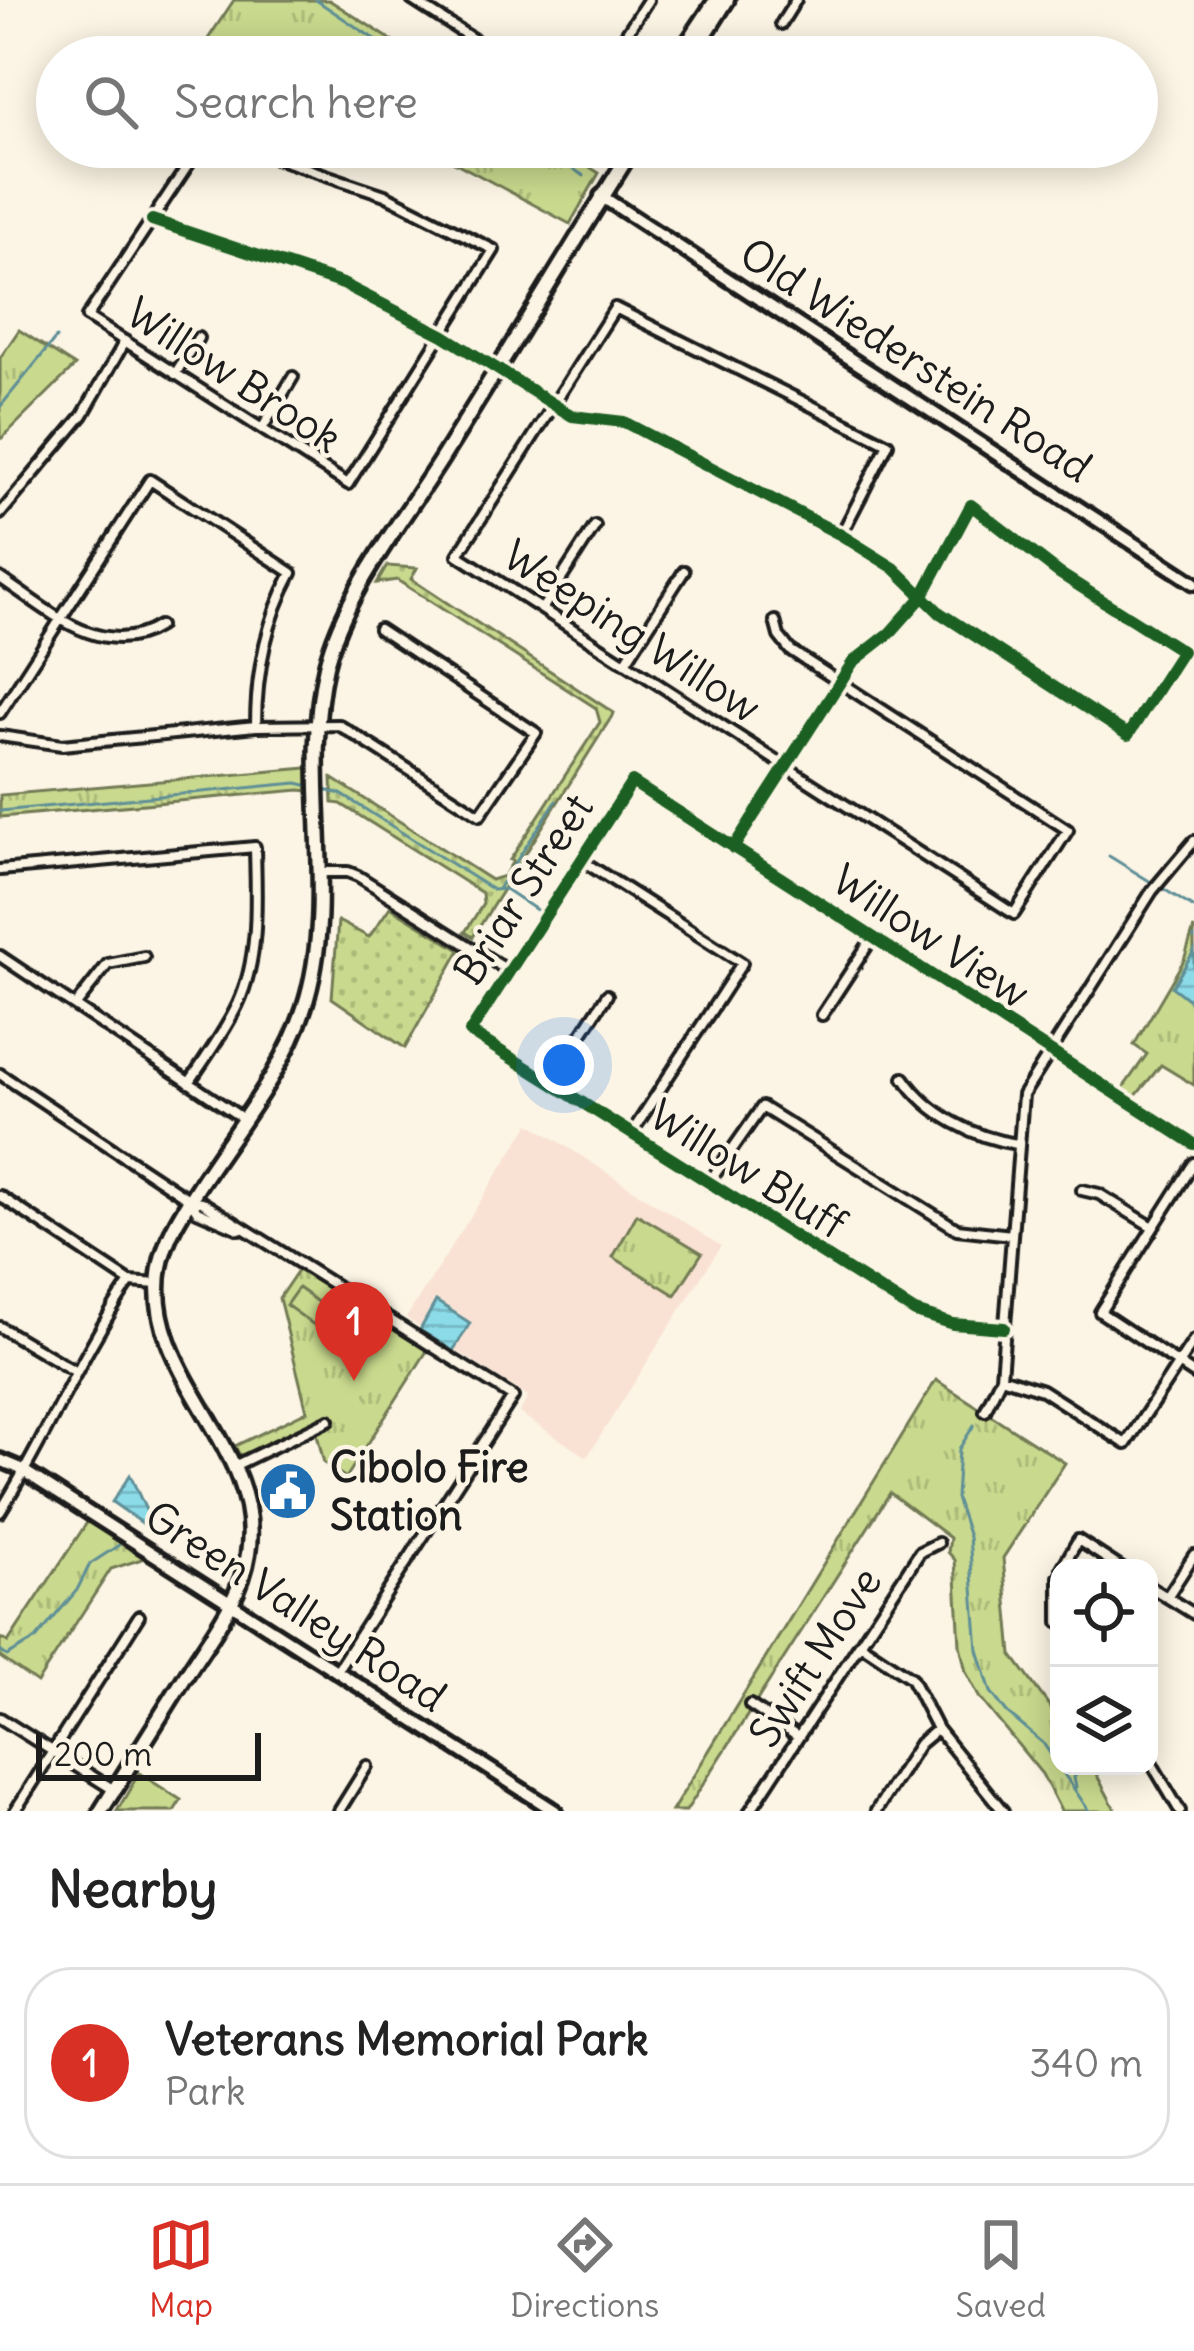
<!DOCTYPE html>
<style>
body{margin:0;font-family:Delius,sans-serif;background:#f2f2f2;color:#222}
.controls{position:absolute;right:36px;bottom:36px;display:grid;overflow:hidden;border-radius:24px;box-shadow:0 6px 30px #0003}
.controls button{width:108px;height:108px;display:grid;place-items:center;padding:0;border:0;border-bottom:3px solid #e0e0e0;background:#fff;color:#222;font:60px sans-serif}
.scale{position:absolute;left:36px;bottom:30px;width:225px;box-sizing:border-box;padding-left:12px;border:6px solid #1c1c1c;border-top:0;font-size:33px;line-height:42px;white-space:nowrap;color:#1c1c1c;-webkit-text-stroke:9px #fcf5e5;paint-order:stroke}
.you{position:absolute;left:564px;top:1065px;width:42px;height:42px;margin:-30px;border:9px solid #fff;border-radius:50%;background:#1a73e8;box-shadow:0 0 0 18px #1a73e833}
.badge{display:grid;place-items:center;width:78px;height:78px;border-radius:50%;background:#d93025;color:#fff;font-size:39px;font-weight:700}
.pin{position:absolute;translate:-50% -99px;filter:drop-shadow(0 3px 6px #0008)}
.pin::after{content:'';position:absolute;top:63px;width:42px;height:36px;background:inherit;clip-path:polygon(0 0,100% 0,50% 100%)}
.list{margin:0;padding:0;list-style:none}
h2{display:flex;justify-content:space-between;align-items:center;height:156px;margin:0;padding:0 48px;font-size:51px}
h2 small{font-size:39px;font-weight:400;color:#767676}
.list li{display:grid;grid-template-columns:78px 1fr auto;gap:36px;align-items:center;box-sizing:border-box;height:192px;margin:0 24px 24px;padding:0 24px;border:3px solid #e0e0e0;border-radius:48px}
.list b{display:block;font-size:45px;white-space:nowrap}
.list p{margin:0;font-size:39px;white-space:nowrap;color:#767676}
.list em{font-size:39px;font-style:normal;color:#767676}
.icon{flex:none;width:66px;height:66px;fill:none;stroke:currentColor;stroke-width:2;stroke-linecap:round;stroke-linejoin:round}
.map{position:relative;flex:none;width:1194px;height:1811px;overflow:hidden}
.search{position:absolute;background:#fff;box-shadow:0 6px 30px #0003;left:36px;right:36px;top:36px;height:132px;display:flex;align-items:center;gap:30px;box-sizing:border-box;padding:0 42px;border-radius:66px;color:#767676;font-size:45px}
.sheet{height:372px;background:#fff}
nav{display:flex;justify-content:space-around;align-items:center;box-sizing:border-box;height:168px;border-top:3px solid #e0e0e0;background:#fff;font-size:33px;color:#767676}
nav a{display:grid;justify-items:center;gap:6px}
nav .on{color:#d93025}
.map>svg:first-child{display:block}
</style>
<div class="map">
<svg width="1194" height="1811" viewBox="0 0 1194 1811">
<defs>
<pattern id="grass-dots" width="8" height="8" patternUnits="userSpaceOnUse" patternTransform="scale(3)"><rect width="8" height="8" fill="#c9d98d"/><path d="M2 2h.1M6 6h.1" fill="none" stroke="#acba79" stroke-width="1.8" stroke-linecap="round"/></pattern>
<pattern id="park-tufts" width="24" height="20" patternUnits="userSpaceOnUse" patternTransform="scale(3)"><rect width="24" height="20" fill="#c9d98d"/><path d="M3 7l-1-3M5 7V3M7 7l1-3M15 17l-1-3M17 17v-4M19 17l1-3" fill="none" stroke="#acba79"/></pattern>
<pattern id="water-rules" width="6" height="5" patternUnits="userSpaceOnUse" patternTransform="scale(3)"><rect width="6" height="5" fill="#8cdbe9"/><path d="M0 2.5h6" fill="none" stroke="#78bbc7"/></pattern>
</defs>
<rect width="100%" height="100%" fill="#fcf5e5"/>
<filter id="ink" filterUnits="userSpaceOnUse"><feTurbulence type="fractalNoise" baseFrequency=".00833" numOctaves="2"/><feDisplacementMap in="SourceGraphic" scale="24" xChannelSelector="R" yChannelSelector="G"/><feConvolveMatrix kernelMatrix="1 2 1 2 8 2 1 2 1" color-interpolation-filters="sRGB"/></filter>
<g filter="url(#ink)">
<path fill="#f9e2d4" d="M530 1123 721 1246 587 1457 519 1413 528 1397 406 1318Z"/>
<path fill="url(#grass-dots)" stroke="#727a54" stroke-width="3" d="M387 566 417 568 411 579 614 713 473 937 465 932 483 904 482 893 341 804 333 803 332 778 491 880 504 876 513 861 510 860 600 722 596 708 397 580 377 583Z
M390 907 460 950 405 1048 332 998 338 921 369 937Z"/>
<path fill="url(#park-tufts)" stroke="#727a54" stroke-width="3" d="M234 0H329L418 57H196Z
M426 147H558L599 173 570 224Z
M19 330 75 366 0 440V358Z
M319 767 318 792 300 790 0 817V795Z
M1194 928V1085L1161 1065 1135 1097 1123 1088 1147 1054 1134 1045 1184 960Z
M637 1214 702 1253 675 1295 613 1257Z
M300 1267 427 1351 346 1478 324 1463 316 1430 245 1467 235 1446 307 1411 279 1298Z
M936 1380 1065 1463 1003 1558 1012 1655 1059 1719V1766H1092L1116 1811H1061L1042 1774 979 1697 966 1672 960 1645 955 1560 948 1552 950 1538 890 1493 686 1811H672Z
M90 1518 148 1557 111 1569 37 1683 0 1657V1638L8 1642Z
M139 1773 181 1800 174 1811H117Z"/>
<path fill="#c9d98d" stroke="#727a54" stroke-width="3" d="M298 1288 326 1308 314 1325 286 1305Z"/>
<path fill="url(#water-rules)" stroke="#5f8f97" stroke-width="3" d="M1194 951V1012L1189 1000 1172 987Z
M436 1301 470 1323 453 1351 420 1330Z
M130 1475 149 1517 145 1525 112 1502Z"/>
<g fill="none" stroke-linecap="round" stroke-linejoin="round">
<path stroke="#5f8f97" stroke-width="3" d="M316 0 401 57
M540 147 584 176
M0 407 56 338
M325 790 341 794 493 890 505 889 538 911
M0 811 297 783 310 786
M1109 856 1151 882
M1162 888 1194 908
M498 889 556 801
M1194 937V939
M974 1425 959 1449 956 1498 969 1537 978 1650 991 1692 1007 1713 1043 1743 1089 1811
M0 1651 7 1656 36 1639 77 1590 90 1564 119 1545
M1076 1787 1074 1778 1080 1766"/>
<g stroke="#1c1c1c" stroke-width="16">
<path id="minor" d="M412 0 501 57
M781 24 796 0
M611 57 648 0
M200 147 87 317 348 484 494 250 385 195 243 147
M152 220 343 284 443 335 572 416 624 422 841 535 894 568 940 613 1128 735 1182 651 1059 573 971 505 922 597 890 633 853 662 733 848
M175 374 198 338
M262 429 293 377
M0 514 83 415 125 341
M0 578C47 609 102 662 159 626
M542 609 595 526
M775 621 779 636 790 650 1068 830 1014 914 458 555 615 308 888 444 841 535
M625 663 684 571
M0 713 150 480 292 573C266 621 256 672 256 726
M0 736 62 745 256 726 339 725 480 815 536 733 379 629
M581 860 742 963 631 1134
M0 870 255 847C256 898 260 956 238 1004 225 1032 206 1057 189 1083
M319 872H348L358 876 507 970
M0 956 242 1118
M75 1006 108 964 144 957
M822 1015 873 937
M0 1074 190 1200 197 1211 239 1229
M904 1078C928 1114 974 1138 1017 1144
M550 1083 607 995
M1194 1163 1100 1312 1194 1374
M708 1184 762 1107 957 1229 1012 1235
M1082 1190 1099 1194 1153 1227
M0 1196 130 1282 158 1284
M191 1200 202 1202 513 1397 336 1672
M0 1327 76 1372
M1004 1328 953 1324 915 1312 470 1032 632 782 1194 1144
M1001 1377 1042 1390 1126 1444 1194 1340
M985 1411 1001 1377 1023 1095 1152 891 1194 841
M234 1466 329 1420
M0 1512C47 1437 80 1355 130 1282
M1062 1568 1078 1540 1121 1568
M1059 1577V1622
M1149 1586 1194 1614
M1167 1597 1194 1555
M860 1644 911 1678 937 1729 1003 1811
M750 1705 798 1737
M0 1718 114 1790
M1149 1759 1180 1811
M15 1811 139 1616
M339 1811 367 1766
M750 1811 920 1552 938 1543
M876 1811 919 1744 937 1729"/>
</g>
<g stroke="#1c1c1c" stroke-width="20">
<path id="tertiary" d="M601 196 1194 583
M0 1460 19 1468 555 1811"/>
</g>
<g stroke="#1c1c1c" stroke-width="21">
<path id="secondary" d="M678 57 716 0
M691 57 727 0
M101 1811C129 1767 157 1722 185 1677 209 1638 241 1600 248 1554 266 1448 141 1373 160 1267 166 1235 183 1211 200 1184 236 1128 284 1071 304 1008 340 898 300 777 326 666 344 592 404 519 444 455 508 353 570 248 634 147"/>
</g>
<use href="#minor" stroke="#fcf5e5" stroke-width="8"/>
<use href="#tertiary" stroke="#fcf5e5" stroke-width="10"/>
<use href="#secondary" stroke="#fcf5e5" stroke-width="12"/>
<g stroke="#fcf5e5" stroke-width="20">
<path id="cycleway" d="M152 220 343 284 443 335 572 416 624 422 841 535 894 568 940 613 1128 735 1182 651 1059 573 971 505 922 597 890 633 853 662 733 848
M1004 1328 953 1324 915 1312 470 1032 632 782 1194 1144"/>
</g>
<use href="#cycleway" stroke="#1b5e20" stroke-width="12"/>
</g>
</g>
<defs>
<g id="civic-disc" transform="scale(3)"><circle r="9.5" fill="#1f6fb2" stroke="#fcf5e5"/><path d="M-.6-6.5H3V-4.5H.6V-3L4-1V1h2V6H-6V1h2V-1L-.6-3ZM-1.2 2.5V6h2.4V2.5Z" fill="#fff"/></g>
</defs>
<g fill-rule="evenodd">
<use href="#civic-disc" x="288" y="1491"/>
</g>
<g text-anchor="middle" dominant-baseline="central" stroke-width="9" stroke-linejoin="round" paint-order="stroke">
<g font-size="42" fill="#1c1c1c" stroke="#fcf5e5">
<text transform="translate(916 360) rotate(33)">Old Wiederstein Road</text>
<text transform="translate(234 375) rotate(33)">Willow Brook</text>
<text transform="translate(632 631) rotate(33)">Weeping Willow</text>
<text transform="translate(523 889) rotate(-57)">Briar Street</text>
<text transform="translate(931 936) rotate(33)">Willow View</text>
<text transform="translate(748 1169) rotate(32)">Willow Bluff</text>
<text transform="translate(296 1606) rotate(33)">Green Valley Road</text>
<text transform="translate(815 1657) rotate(-57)">Swift Move</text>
</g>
<g font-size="42" font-weight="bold" fill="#1c1c1c" stroke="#fcf5e5" text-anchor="start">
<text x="330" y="1467">Cibolo Fire<tspan x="330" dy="48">Station</tspan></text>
</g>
</g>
</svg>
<div class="controls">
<button><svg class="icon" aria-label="locate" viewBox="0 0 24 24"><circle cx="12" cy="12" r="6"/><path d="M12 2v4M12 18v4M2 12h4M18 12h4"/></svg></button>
<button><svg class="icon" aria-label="layers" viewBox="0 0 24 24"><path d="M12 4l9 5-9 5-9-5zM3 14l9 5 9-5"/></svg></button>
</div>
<div class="scale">200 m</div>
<div class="you"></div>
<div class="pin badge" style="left:354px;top:1381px">1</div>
<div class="search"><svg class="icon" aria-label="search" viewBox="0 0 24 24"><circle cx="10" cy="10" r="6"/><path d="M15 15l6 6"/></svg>Search here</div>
</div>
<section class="sheet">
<h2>Nearby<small></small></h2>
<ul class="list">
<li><span class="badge">1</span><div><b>Veterans Memorial Park</b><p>Park</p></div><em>340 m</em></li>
</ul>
</section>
<nav>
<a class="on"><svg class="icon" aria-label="map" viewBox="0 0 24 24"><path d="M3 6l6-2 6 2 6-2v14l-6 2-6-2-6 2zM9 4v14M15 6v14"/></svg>Map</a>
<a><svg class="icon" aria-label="directions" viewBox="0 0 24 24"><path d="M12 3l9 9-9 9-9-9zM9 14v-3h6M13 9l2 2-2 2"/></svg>Directions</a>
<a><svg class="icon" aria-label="saved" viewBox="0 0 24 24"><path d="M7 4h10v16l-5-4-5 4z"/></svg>Saved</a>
</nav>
